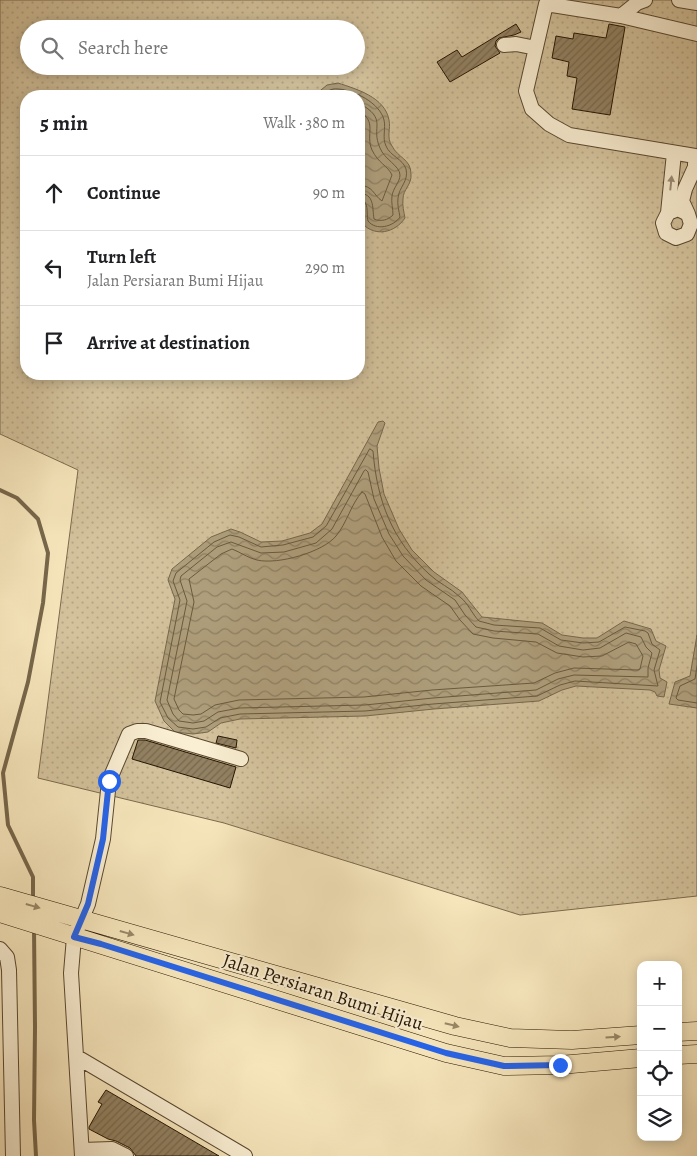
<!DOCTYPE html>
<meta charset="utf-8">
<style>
body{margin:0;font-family:Alegreya,serif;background:#f6f6f6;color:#202124}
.controls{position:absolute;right:15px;bottom:15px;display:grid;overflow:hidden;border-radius:10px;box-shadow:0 2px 12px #0003}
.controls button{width:45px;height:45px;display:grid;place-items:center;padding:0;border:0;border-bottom:1px solid #e0e0e0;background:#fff;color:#202124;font:25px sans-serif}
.stop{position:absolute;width:15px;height:15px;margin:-11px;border:4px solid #2563eb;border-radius:50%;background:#fff}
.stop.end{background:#2563eb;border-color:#fff;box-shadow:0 1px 5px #0008}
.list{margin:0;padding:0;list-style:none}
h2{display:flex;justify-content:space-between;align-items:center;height:65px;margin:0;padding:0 20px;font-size:21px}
h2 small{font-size:16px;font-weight:400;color:#757577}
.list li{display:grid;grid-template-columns:32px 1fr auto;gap:15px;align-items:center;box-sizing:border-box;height:75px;padding:0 20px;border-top:1px solid #e0e0e0}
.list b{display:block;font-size:19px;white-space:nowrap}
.list p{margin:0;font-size:16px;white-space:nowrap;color:#757577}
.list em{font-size:16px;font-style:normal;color:#757577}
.icon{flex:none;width:28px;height:28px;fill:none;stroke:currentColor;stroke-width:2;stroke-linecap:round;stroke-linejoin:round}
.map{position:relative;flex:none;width:697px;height:1156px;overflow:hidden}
.search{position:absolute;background:#fff;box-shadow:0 2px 12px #0003;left:20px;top:20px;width:345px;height:55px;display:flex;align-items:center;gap:12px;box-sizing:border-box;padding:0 18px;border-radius:28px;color:#757577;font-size:19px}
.panel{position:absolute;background:#fff;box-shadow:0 2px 12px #0003;left:20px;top:90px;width:345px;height:290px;border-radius:20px}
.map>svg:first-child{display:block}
</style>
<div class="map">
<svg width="697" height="1156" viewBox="0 0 697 1156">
<defs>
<pattern id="grass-dots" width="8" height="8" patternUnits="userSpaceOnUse" patternTransform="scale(1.25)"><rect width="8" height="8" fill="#d3c29c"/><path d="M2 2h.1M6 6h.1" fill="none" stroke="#b5a685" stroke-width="1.8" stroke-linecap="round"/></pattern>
<pattern id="water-waves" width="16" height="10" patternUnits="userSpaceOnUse" patternTransform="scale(1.25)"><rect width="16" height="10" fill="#af9f7c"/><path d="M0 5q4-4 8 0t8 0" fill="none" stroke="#8e8063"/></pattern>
<pattern id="building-hatch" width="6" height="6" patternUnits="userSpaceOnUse" patternTransform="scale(1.25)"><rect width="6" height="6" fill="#928162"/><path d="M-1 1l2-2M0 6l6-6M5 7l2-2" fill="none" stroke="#77684e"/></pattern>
</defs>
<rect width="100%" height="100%" fill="#f7e6bc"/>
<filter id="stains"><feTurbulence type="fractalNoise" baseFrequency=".004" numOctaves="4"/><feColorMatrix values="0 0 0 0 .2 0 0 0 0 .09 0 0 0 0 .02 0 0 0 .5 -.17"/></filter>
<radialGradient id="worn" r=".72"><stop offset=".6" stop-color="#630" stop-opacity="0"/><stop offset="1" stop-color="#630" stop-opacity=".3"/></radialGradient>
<path fill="url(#grass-dots)" stroke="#7c6b4e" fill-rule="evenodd" d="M0 0H697V896L520 915 224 823 38 778 78 470 0 434ZM29 29H356V66H29ZM26 96H359V374H26Z"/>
<path fill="url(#water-waves)" stroke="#77674b" d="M338 83C356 89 385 97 389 120 391 129 386 137 392 146 398 158 411 159 411 174 412 185 403 189 403 199 402 205 404 212 405 218 395 233 375 237 363 224V209L359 202V96H310L315 95 327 85Z
M383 421 385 423 377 446 379 468 384 494 399 529 412 550 434 572 462 592 482 617 542 623 562 635 583 638H597L624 621 651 629 656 641 666 646 659 670 660 678 667 682 664 697 657 696 655 692 650 690 576 686 562 690 539 701 434 709 365 716 240 719 221 723 208 732 193 734 175 732 164 721 155 701 175 599 168 580 172 569 211 537 231 529 240 532 261 542 282 541 310 533 322 524 378 422Z
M697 635V708L669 704 675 682 690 676Z"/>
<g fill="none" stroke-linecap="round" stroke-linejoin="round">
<path stroke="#6a5a3e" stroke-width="1" d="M321 96C326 92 331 88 338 89 354 90 380 103 384 120 386 128 382 138 386 146 390 156 403 159 406 169 409 181 399 187 398 198 397 204 399 211 400 217 393 227 376 231 368 221 366 213 370 200 359 199
M359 103C389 120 370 126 380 148 384 159 400 166 400 175 400 182 393 188 392 196 391 202 393 209 393 215 388 220 381 222 374 219 372 207 375 194 359 193
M359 111C378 122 365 134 372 150 378 163 388 166 392 175L382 201C373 195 374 186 359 185
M370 449 373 451C377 501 392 540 429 574 438 583 451 588 460 597 468 603 472 614 479 621L494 625 540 628 561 640 583 643 599 642 625 627 645 631 648 633 652 644 660 650 654 670 658 686 575 681 560 685 537 696 433 704 365 711 240 714 220 718 206 727 193 729 178 727 168 718 160 702 180 600 173 581 176 573 214 542 230 535 239 537 261 547 283 545 313 537 326 526Z
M366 470 368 472 374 499 389 534 403 556 426 580 455 600 465 615 476 627 494 631 538 634 559 646 583 650 600 648 626 633 641 637 646 647 652 653 648 668V677L574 675 558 679 536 690 433 698 365 705 239 708 218 712 204 721 193 723 179 721 173 714 167 700 187 601 180 580 181 576 217 547 231 542 261 553 284 552 316 543 332 529 364 471Z
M362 492 365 494 382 537 396 561 421 586 450 606 460 620 473 634 493 638 536 642 557 653 583 657 602 656 629 642 636 644 643 656 640 669 638 670 574 668 555 673 534 683 432 690 364 697 239 700 215 705 201 714 193 715 183 714 179 710 174 699 194 602 189 579 221 554 232 549C240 552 248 558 257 560 278 565 323 552 336 536 347 523 351 504 362 492Z
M697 666 695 679 680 686 676 698 678 700 697 703"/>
<path stroke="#77674b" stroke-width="4" d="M0 490 17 498 38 519 48 553 43 603 28 682 3 773 8 825 33 877V901
M34 928 35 1027 34 1120 36 1156"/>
</g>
<path fill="url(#building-hatch)" stroke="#241401" d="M516 24 521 32 514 35 499 38 496 41 495 46 500 53 450 82 437 62 457 50 462 57Z
M609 24 625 27 610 115 572 109 577 78 567 76 569 62 552 58 556 36 573 39 574 33 606 38Z
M218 736 237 740 236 748 216 743Z
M138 740H145L236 767 230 788 132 759Z
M106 1090 142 1111 219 1156H136L130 1148 116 1141 108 1139 89 1129V1127L102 1104 98 1102Z"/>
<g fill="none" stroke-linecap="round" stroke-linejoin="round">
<g stroke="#594830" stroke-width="16">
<path id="minor" d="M679 0 697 3
M621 16 637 3 645 0
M504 45 516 44 536 48
M668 213 678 209 688 214 691 224 687 234 676 238 666 233 663 223 668 213 674 153
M688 214 682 201 685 189 695 167V156L569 135 549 124 532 109 526 91 546 4 621 16 697 34
M0 949 7 957 9 970 13 1156
M77 1057 245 1156
M82 1150 112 1149 126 1156
M82 1156 71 973 74 937 88 904 103 839 109 781 129 734 137 731H146L241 759"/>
</g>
<g stroke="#241401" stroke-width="19">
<path id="major" d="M0 896 455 1026 510 1038 572 1040 641 1035
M0 913 446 1053 504 1066 560 1065 641 1058
M678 1032 697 1031
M678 1055 697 1054"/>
</g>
<use href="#minor" stroke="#faefd3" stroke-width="14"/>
<use href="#major" stroke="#f7e6bc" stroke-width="18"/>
</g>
<defs><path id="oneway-solid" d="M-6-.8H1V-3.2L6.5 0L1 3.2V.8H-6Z" transform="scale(1.25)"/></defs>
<use fill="#9a8c74" href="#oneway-solid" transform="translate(671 183) rotate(-84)"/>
<g fill="#988868">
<use href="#oneway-solid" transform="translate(33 906) rotate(16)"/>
<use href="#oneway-solid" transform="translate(127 933) rotate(16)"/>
<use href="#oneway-solid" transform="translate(452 1025) rotate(14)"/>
<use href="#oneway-solid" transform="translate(613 1037) rotate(-4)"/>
</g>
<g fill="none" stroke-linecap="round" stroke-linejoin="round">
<path stroke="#2563eb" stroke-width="6" d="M109 781 103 839 88 904 74 937 101 944 446 1053 504 1066 560 1065"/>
</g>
<g text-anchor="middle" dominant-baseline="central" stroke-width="4" stroke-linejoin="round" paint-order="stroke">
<g font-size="19" fill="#241401" stroke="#faefd3">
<text transform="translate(323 992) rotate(18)">Jalan Persiaran Bumi Hijau</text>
</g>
</g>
<rect width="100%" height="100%" filter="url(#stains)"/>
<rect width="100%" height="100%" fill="url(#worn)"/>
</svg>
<div class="controls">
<button>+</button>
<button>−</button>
<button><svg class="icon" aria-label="locate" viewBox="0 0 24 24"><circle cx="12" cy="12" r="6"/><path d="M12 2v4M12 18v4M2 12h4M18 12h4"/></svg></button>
<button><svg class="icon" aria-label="layers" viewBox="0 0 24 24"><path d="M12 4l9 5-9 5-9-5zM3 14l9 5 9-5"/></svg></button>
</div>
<div class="stop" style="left:109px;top:781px"></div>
<div class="stop end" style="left:560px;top:1065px"></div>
<div class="search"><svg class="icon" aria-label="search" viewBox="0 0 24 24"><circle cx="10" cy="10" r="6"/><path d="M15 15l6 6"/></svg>Search here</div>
<section class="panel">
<h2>5 min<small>Walk · 380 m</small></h2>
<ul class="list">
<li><svg class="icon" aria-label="ahead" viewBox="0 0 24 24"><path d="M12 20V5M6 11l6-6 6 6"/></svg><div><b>Continue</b></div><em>90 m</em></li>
<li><svg class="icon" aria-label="left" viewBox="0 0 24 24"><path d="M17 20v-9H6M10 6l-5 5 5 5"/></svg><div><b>Turn left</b><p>Jalan Persiaran Bumi Hijau</p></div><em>290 m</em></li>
<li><svg class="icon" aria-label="arrive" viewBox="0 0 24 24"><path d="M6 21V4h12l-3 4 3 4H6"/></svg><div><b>Arrive at destination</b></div></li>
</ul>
</section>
</div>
